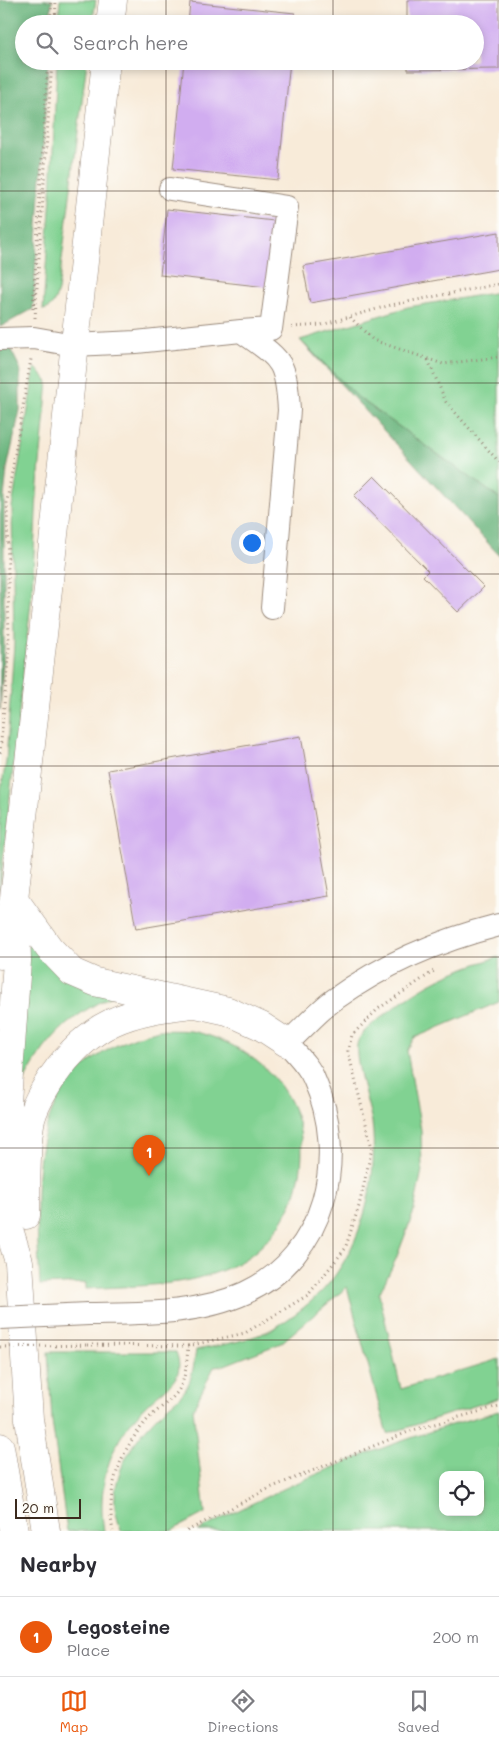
<!DOCTYPE html>
<style>
body{margin:0;font-family:Mali,sans-serif;background:#f2f2f3;color:#2b2b33}
.controls{position:absolute;right:15px;bottom:15px;display:grid;overflow:hidden;border-radius:10px;box-shadow:0 2px 8px #0003}
.controls button{width:45px;height:45px;display:grid;place-items:center;padding:0;border:0;border-bottom:1px solid #e1e1e2;background:#fff;color:#2b2b33;font:25px sans-serif}
.scale{position:absolute;left:15px;bottom:12px;width:66px;box-sizing:border-box;padding-left:5px;border:2px solid #3b2a1e;border-top:0;font-size:14px;line-height:18px;white-space:nowrap;color:#3b2a1e;-webkit-text-stroke:4px #fdfcf7;paint-order:stroke}
.you{position:absolute;left:251px;top:542px;width:18px;height:18px;margin:-12px;border:4px solid #fff;border-radius:50%;background:#1a73e8;box-shadow:0 0 0 8px #1a73e833}
.badge{display:grid;place-items:center;width:32px;height:32px;border-radius:50%;background:#ea580c;color:#fff;font-size:16px;font-weight:700}
.pin{position:absolute;translate:-50% -41px;filter:drop-shadow(0 1px 2px #0008)}
.pin::after{content:'';position:absolute;top:26px;width:18px;height:15px;background:inherit;clip-path:polygon(0 0,100% 0,50% 100%)}
.list{margin:0;padding:0;list-style:none}
h2{display:flex;justify-content:space-between;align-items:center;height:65px;margin:0;padding:0 20px;font-size:21px}
h2 small{font-size:16px;font-weight:400;color:#7c7c81}
.list li{display:grid;grid-template-columns:32px 1fr auto;gap:15px;align-items:center;box-sizing:border-box;height:80px;padding:0 20px;border-top:1px solid #e1e1e2}
.list b{display:block;font-size:19px;white-space:nowrap}
.list p{margin:0;font-size:16px;white-space:nowrap;color:#7c7c81}
.list em{font-size:16px;font-style:normal;color:#7c7c81}
.icon{flex:none;width:28px;height:28px;fill:none;stroke:currentColor;stroke-width:2;stroke-linecap:round;stroke-linejoin:round}
.map{position:relative;flex:none;width:499px;height:1531px;overflow:hidden}
.search{position:absolute;background:#fff;box-shadow:0 2px 8px #0003;left:15px;right:15px;top:15px;height:55px;display:flex;align-items:center;gap:12px;box-sizing:border-box;padding:0 18px;border-radius:28px;color:#7c7c81;font-size:19px}
.sheet{height:145px;background:#fff}
nav{display:flex;justify-content:space-around;align-items:center;box-sizing:border-box;height:70px;border-top:1px solid #e1e1e2;background:#fff;font-size:14px;color:#7c7c81}
nav a{display:grid;justify-items:center;gap:2px}
nav .on{color:#ea580c}
.map>svg:first-child{display:block}
</style>
<div class="map">
<svg width="499" height="1531" viewBox="0 0 499 1531">
<rect width="100%" height="100%" fill="#fdfcf7"/>
<filter id="ink" filterUnits="userSpaceOnUse"><feTurbulence type="fractalNoise" baseFrequency=".02" numOctaves="2"/><feDisplacementMap in="SourceGraphic" scale="10" xChannelSelector="R" yChannelSelector="G"/><feConvolveMatrix kernelMatrix="1 2 1 2 8 2 1 2 1" color-interpolation-filters="sRGB"/></filter>
<filter id="wash" filterUnits="userSpaceOnUse"><feTurbulence type="fractalNoise" baseFrequency=".0096" numOctaves="4" result="noise"/><feDisplacementMap in="SourceGraphic" scale="20" xChannelSelector="R" yChannelSelector="G"/><feGaussianBlur stdDeviation="1.12" result="paint"/><feColorMatrix in="noise" values="0 0 0 0 0 0 0 0 0 0 0 0 0 0 0 0 0 1.4 0 .05"/><feComposite in="paint" operator="in"/></filter>
<g filter="url(#wash)">
<rect width="100%" height="100%" fill="#f8ebd9"/>
<path fill="#81d292" stroke="#5e7e58" fill-rule="evenodd" d="M60 0H96L92 24H58Z
M57 61H87L58 291C55 300 53 308 43 310L51 195Z
M499 292V498L359 398 300 340 408 307Z
M35 367 48 382 37 494 32 592 0 889V794L6 762 14 644 12 507Z
M25 929 116 994C63 1018 40 1046 15 1099Z
M499 957V1002L414 1038 407 1051 421 1130 422 1170 413 1214 396 1259 379 1294 401 1389 499 1359V1398L387 1434 347 1287 281 1343 222 1366 214 1367 193 1409 205 1513 171 1531H121C119 1523 116 1516 115 1508 112 1470 136 1436 163 1411 171 1403 181 1398 187 1387 193 1376 194 1362 196 1350 222 1345 253 1340 276 1327 297 1314 323 1294 336 1274 366 1231 378 1174 372 1122 369 1105 352 1054 358 1041 362 1031 374 1023 382 1017 421 985 450 971 499 957Z
M159 1030C172 1031 188 1029 200 1033 270 1052 316 1111 298 1183 291 1213 273 1239 248 1257 202 1288 139 1285 86 1289V1283L40 1285C34 1170 23 1065 159 1030Z
M48 1352H176C186 1379 168 1385 151 1401 138 1413 124 1429 116 1446 103 1472 99 1502 104 1531H67L52 1421Z
M499 1411V1531H198C294 1480 395 1439 499 1411ZM443 1475H480V1512H443Z"/>
<path fill="#68b47c" stroke="#526f4d" d="M0 0H52L50 24H24V61H48L33 309 0 327Z
M300 340 359 398 499 498V555Z
M10 348 20 368V410L7 469 4 497V647L0 710V349Z"/>
<g id="blocks">
<path fill="#d1adf0" d="M407 0H499V69L408 70V61H475V24H407Z
M190 2 295 13 294 24H188Z
M184 61H290L278 180 173 169Z
M167 209 274 221 267 287 160 275Z
M499 232V269L310 303 303 266Z
M374 476 484 587 458 612 423 576 428 571 354 496Z
M301 736 329 896 136 929 108 770Z"/>
</g>
</g>
<g filter="url(#ink)">
<use href="#blocks" fill-opacity="0" stroke="#9a8a7c" stroke-width="1"/>
<g fill="none" stroke-linecap="round" stroke-linejoin="round">
<g stroke="#9a8a7c" stroke-width="24">
<path id="minor" d="M170 189 287 207 271 329 241 331
M0 339 34 338 74 345 136 342 241 331C281 360 286 359 289 410L272 608
M89 1314C140 1313 197 1315 245 1293 326 1256 349 1156 314 1079 309 1066 296 1054 287 1043 303 1029 318 1011 335 999 385 963 440 940 499 925"/>
</g>
<g stroke="#9a8a7c" stroke-width="29">
<path id="major" d="M110 24 113 0
M14 899 49 948 72 972 95 982 228 1011 261 1026 287 1043
M16 928 17 961 7 1102 8 1226 19 1262 29 1419 46 1531
M0 955 14 899 106 61
M26 1215C27 1185 25 1154 30 1124 33 1107 44 1090 53 1076 91 1021 128 1011 192 1004
M0 1447 14 1531"/>
</g>
<path stroke="#9a8a7c" stroke-width="3" stroke-dasharray="1 4" stroke-linecap="butt" d="M50 24 52 0
M55 24 56 0
M33 309 48 61
M350 317 373 340 443 364 499 357
M35 318 52 61
M292 327 321 325 391 305 499 284
M428 360 446 402 499 462
M0 753 9 648 7 501 31 359
M87 1345 188 1346C187 1360 186 1379 178 1391 171 1401 158 1409 149 1418 121 1448 105 1489 113 1531
M188 1346 245 1333 308 1295 345 1249 359 1206 372 1148 348 1051 352 1035 378 1009 434 971
M187 1531 270 1488 413 1430 499 1406"/>
<use href="#minor" stroke="#fff" stroke-width="22"/>
<use href="#major" stroke="#fff" stroke-width="28"/>
<g stroke="#9a8a7c" stroke-width="24" stroke-linecap="butt">
<path id="minor-bridge" d="M0 1318 89 1314"/>
</g>
<path stroke="#9a8a7c" stroke-width="3" stroke-dasharray="1 4" stroke-linecap="butt" d="M0 1347 87 1345"/>
<use href="#minor-bridge" stroke="#fff" stroke-width="22"/>
</g>
</g>
<path fill="none" stroke="#3b2a1e" stroke-width="1" stroke-opacity="0.55" d="M166 0V24M333 0V24M166 61V1531M333 61V1531M0 191H499M0 383H499M0 574H499M0 766H499M0 957H499M0 1148H499M0 1340H499"/>
</svg>
<div class="controls">
<button><svg class="icon" aria-label="locate" viewBox="0 0 24 24"><circle cx="12" cy="12" r="6"/><path d="M12 2v4M12 18v4M2 12h4M18 12h4"/></svg></button>
</div>
<div class="scale">20 m</div>
<div class="you"></div>
<div class="pin badge" style="left:149px;top:1176px">1</div>
<div class="search"><svg class="icon" aria-label="search" viewBox="0 0 24 24"><circle cx="10" cy="10" r="6"/><path d="M15 15l6 6"/></svg>Search here</div>
</div>
<section class="sheet">
<h2>Nearby<small></small></h2>
<ul class="list">
<li><span class="badge">1</span><div><b>Legosteine</b><p>Place</p></div><em>200 m</em></li>
</ul>
</section>
<nav>
<a class="on"><svg class="icon" aria-label="map" viewBox="0 0 24 24"><path d="M3 6l6-2 6 2 6-2v14l-6 2-6-2-6 2zM9 4v14M15 6v14"/></svg>Map</a>
<a><svg class="icon" aria-label="directions" viewBox="0 0 24 24"><path d="M12 3l9 9-9 9-9-9zM9 14v-3h6M13 9l2 2-2 2"/></svg>Directions</a>
<a><svg class="icon" aria-label="saved" viewBox="0 0 24 24"><path d="M7 4h10v16l-5-4-5 4z"/></svg>Saved</a>
</nav>
